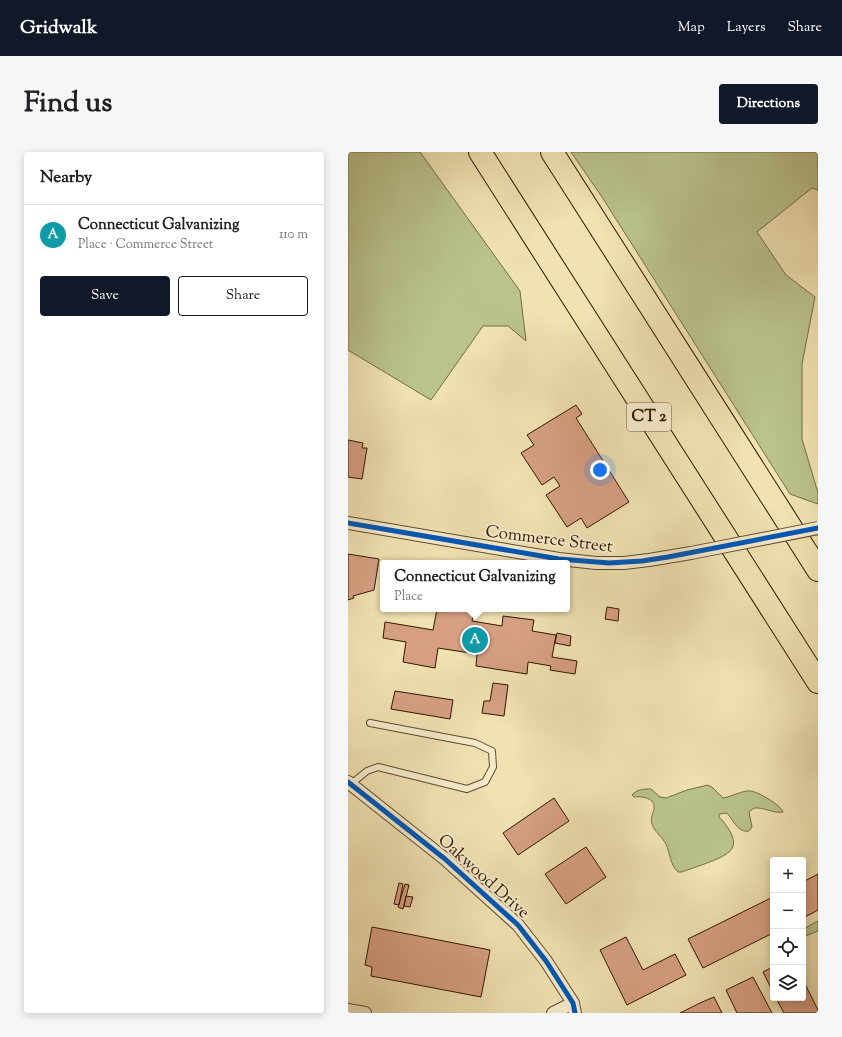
<!DOCTYPE html>
<meta charset="utf-8">
<style>
body{margin:0;font-family:"Sorts Mill Goudy",serif;background:#f6f6f6;color:#202124}
.controls{position:absolute;right:12px;bottom:12px;display:grid;overflow:hidden;border-radius:4px;box-shadow:0 2px 10px #0003}
.controls button{width:36px;height:36px;display:grid;place-items:center;padding:0;border:0;border-bottom:1px solid #e0e0e0;background:#fff;color:#202124;font:20px sans-serif}
.you{position:absolute;left:252px;top:318px;width:14px;height:14px;margin:-10px;border:3px solid #fff;border-radius:50%;background:#1a73e8;box-shadow:0 0 0 6px #1a73e833}
.badge{display:grid;place-items:center;width:26px;height:26px;border-radius:50%;background:#111827;color:#fff;font-size:13px;font-weight:700}
.pin{position:absolute;translate:-50% -50%;border:2px solid #fff;box-shadow:0 1px 4px #0006}
.popup{position:absolute;left:32px;top:408px;width:190px;height:52px;box-sizing:border-box;display:grid;place-content:center;border-radius:4px;background:#fff;filter:drop-shadow(0 1px 3px #0005);font-size:13px;white-space:nowrap;color:#757577}
.popup b{font-size:15px;color:#202124}
.popup::after{content:'';position:absolute;left:50%;top:100%;margin-left:-8px;border:8px solid transparent;border-top-color:#fff}
.list{margin:0;padding:0;list-style:none}
h2{display:flex;justify-content:space-between;align-items:center;height:52px;margin:0;padding:0 16px;font-size:17px}
h2 small{font-size:13px;font-weight:400;color:#757577}
.list li{display:grid;grid-template-columns:26px 1fr auto;gap:12px;align-items:center;box-sizing:border-box;height:60px;padding:0 16px;border-top:1px solid #e0e0e0}
.list b{display:block;font-size:15px;white-space:nowrap}
.list p{margin:0;font-size:13px;white-space:nowrap;color:#757577}
.list em{font-size:13px;font-style:normal;color:#757577}
.actions{display:flex;gap:8px;padding:12px 16px}
.actions a{flex:1;padding:9px 0;border:1px solid #111827;border-radius:4px;text-align:center;font-size:14px;color:#111827}
.actions .main{background:#111827;color:#fff}
.icon{flex:none;width:22px;height:22px;fill:none;stroke:currentColor;stroke-width:2;stroke-linecap:round;stroke-linejoin:round}
.map{position:relative;flex:none;width:470px;height:861px;overflow:hidden;border-radius:4px}
header{display:flex;align-items:center;gap:24px;box-sizing:border-box;height:56px;padding:0 20px;background:#111827;color:#fff}
header strong{font-size:19px}
nav{display:flex;gap:22px;margin-inline-start:auto;font-size:14px}
.intro{display:flex;align-items:center;justify-content:space-between;box-sizing:border-box;height:96px;padding:0 24px}
h1{margin:0;font-size:28px}
.button{padding:10px 18px;border-radius:4px;background:#111827;color:#fff;font-size:14px;font-weight:700}
main{display:flex;gap:24px;padding:0 24px}
aside{flex:1;background:#fff;border-radius:4px;box-shadow:0 2px 10px #0003}
.map>svg:first-child{display:block}
</style>
<header>
<strong>Gridwalk</strong>
<nav><a>Map</a><a>Layers</a><a>Share</a></nav>
</header>
<div class="intro"><h1>Find us</h1><a class="button">Directions</a></div>
<main>
<aside>
<h2>Nearby<small></small></h2>
<ul class="list">
<li><span class="badge" style="background:#0f9aa8">A</span><div><b>Connecticut Galvanizing</b><p>Place · Commerce Street</p></div><em>110 m</em></li>
</ul>
<div class="actions"><a class="main">Save</a><a>Share</a></div>
</aside>
<div class="map">
<svg width="470" height="861" viewBox="0 0 470 861">
<rect width="100%" height="100%" fill="#f1e2b2"/>
<filter id="stains"><feTurbulence type="fractalNoise" baseFrequency=".005" numOctaves="4"/><feColorMatrix values="0 0 0 0 .2 0 0 0 0 .09 0 0 0 0 .02 0 0 0 .5 -.17"/></filter>
<radialGradient id="worn" r=".72"><stop offset=".6" stop-color="#630" stop-opacity="0"/><stop offset="1" stop-color="#630" stop-opacity=".3"/></radialGradient>
<path fill="#bac38c" stroke="#746d46" d="M0 0H72L172 139 178 189 160 174H135L83 248 0 198Z
M223 0H470V38L464 36 409 80 438 123 467 145 454 212V287L470 341V352L442 342 254 45Z
M360 633 365 636 375 646C383 645 395 638 402 639 409 639 433 653 435 660 426 662 416 655 406 656L401 660 404 675 401 679C390 681 386 669 379 661L371 662V665C378 672 391 688 383 698 376 707 346 715 334 720H330C322 713 322 701 318 692 314 685 306 679 304 672 302 666 305 662 306 657 308 646 294 644 286 645L284 643C289 637 296 637 303 637L312 645 318 646 339 638Z
M470 769V779L455 785V779L459 775Z"/>
<path fill="#d7a083" stroke="#2f1700" d="M228 253 234 262 228 266 281 350 239 376 233 366 219 375 198 343 212 334 206 325 194 333 173 301 186 293 179 283Z
M0 288 15 291 14 296H19L14 327 0 325Z
M0 402 31 407 26 438 5 444 6 446 0 448Z
M259 455 271 457 270 469 257 467Z
M89 457 126 458 124 469 154 474 155 464 186 468 184 479 208 483 204 505 229 509 227 522 202 518 203 514 180 510 179 522 128 514 129 502 90 496 87 516 55 510 58 490 35 486 37 470 85 478Z
M209 481 223 484 222 494 207 491Z
M145 531 160 533 156 564 134 561 136 549H142Z
M47 539 105 548 102 567 43 557Z
M206 646 221 669 170 703 155 681Z
M238 695 258 725 218 752 197 722Z
M470 722V758L455 766V730Z
M51 731 55 732 51 753 46 752Z
M57 732 61 733 55 757 50 755Z
M58 744 65 745 62 755 56 754Z
M425 745V781L355 816 340 787Z
M24 775 142 798 133 845 23 824 24 815 17 813Z
M278 785 295 818 327 802 338 823 279 853 252 798Z
M425 815V840L415 820Z
M405 825 424 861H389L378 838Z
M455 828 470 858V861H436L428 846H455Z
M366 845 374 861H332L352 851Z"/>
<g fill="none" stroke-linecap="round" stroke-linejoin="round">
<g stroke="#604a2c" stroke-width="8">
<path id="service" d="M3 632 19 619 30 615 119 637 137 630 145 615 144 599 127 591 22 571"/>
</g>
<g stroke="#604a2c" stroke-width="14">
<path id="minor" d="M0 371 211 407 248 411H276L301 408 343 401
M0 630 97 707 170 773 198 809 225 851 227 861
M0 858 17 861
M205 861 225 851"/>
</g>
<g stroke="#2f1700" stroke-width="24">
<path id="motorway" d="M132 0 470 530
M204 0 470 418"/>
</g>
<use href="#service" stroke="#f6eccd" stroke-width="6"/>
<use href="#minor" stroke="#f6eccd" stroke-width="12"/>
<use href="#motorway" stroke="#f1e2b2" stroke-width="22"/>
<g stroke="#604a2c" stroke-width="14" stroke-linecap="butt">
<path id="minor-bridge" d="M343 401 470 376"/>
</g>
<use href="#minor-bridge" stroke="#f6eccd" stroke-width="12"/>
<g stroke="#f6eccd" stroke-width="8">
<path id="cycleway" d="M0 371 211 407 261 411 294 409 320 405 470 376
M0 630 97 707 170 773 198 809 225 851 227 861"/>
</g>
<use href="#cycleway" stroke="#0057b8" stroke-width="5"/>
</g>
<g text-anchor="middle" dominant-baseline="central" stroke-width="4" stroke-linejoin="round" paint-order="stroke">
<rect fill="#f6eccd" stroke="#6b573e" stroke-width="1" x="279" y="251" width="44" height="28" rx="3"/>
<g font-size="16" font-weight="bold" fill="#2f1700">
<text x="301" y="265">CT 2</text>
</g>
<g font-size="17" fill="#2f1700" stroke="#f6eccd">
<text transform="translate(201 388) rotate(7)">Commerce Street</text>
<text transform="translate(135 725) rotate(42)">Oakwood Drive</text>
</g>
</g>
<rect width="100%" height="100%" filter="url(#stains)"/>
<rect width="100%" height="100%" fill="url(#worn)"/>
</svg>
<div class="controls">
<button>+</button>
<button>−</button>
<button><svg class="icon" aria-label="locate" viewBox="0 0 24 24"><circle cx="12" cy="12" r="6"/><path d="M12 2v4M12 18v4M2 12h4M18 12h4"/></svg></button>
<button><svg class="icon" aria-label="layers" viewBox="0 0 24 24"><path d="M12 4l9 5-9 5-9-5zM3 14l9 5 9-5"/></svg></button>
</div>
<div class="you"></div>
<div class="pin badge" style="left:127px;top:488px;background:#0f9aa8">A</div>
<div class="popup"><b>Connecticut Galvanizing</b>Place</div>
</div>
</main>
